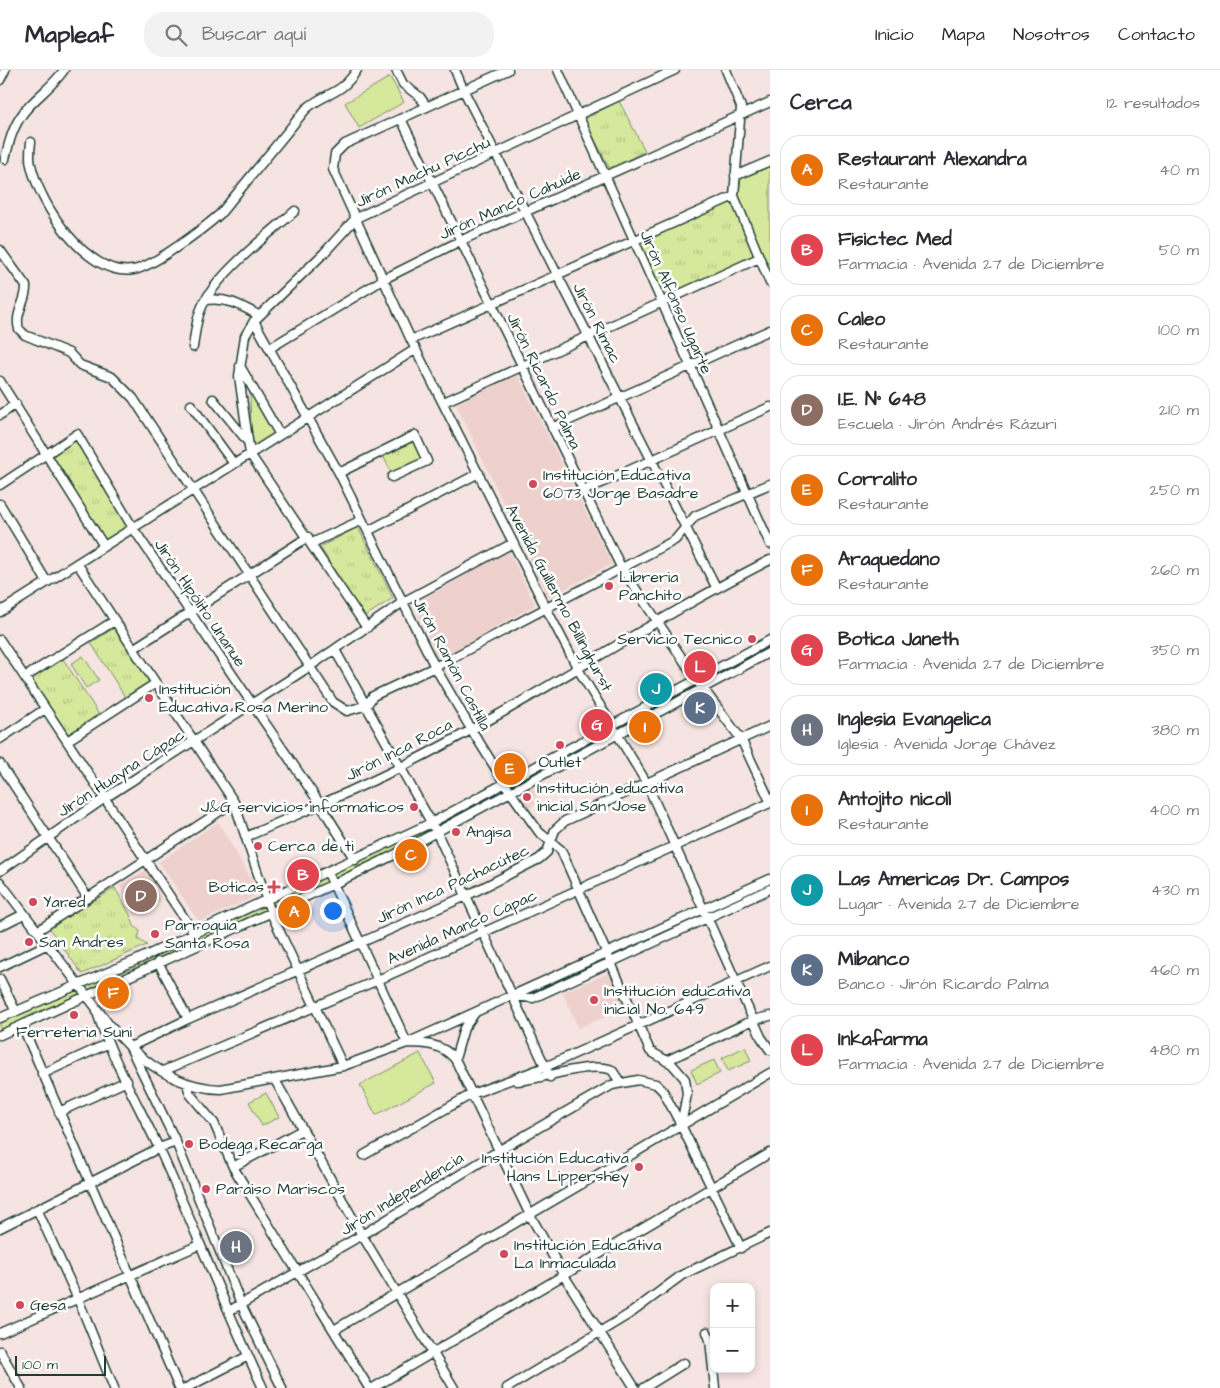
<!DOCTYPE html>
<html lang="es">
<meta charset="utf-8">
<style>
body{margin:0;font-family:"Architects Daughter",sans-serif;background:#f2f2f3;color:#2b2b33}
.controls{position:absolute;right:15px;bottom:15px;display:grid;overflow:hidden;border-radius:10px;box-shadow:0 2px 8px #0003}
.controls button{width:45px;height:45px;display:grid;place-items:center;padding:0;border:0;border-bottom:1px solid #e1e1e2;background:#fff;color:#2b2b33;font:25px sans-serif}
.scale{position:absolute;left:15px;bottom:12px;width:91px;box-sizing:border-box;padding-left:5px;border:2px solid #1f3d34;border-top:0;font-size:14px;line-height:18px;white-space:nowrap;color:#1f3d34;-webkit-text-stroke:4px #fff;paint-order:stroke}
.you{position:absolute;left:332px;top:840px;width:18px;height:18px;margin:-12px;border:4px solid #fff;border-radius:50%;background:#1a73e8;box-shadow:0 0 0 8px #1a73e833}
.badge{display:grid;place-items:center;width:32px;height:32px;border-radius:50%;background:#d1495b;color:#fff;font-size:16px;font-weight:700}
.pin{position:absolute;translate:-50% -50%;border:2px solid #fff;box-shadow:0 1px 5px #0006}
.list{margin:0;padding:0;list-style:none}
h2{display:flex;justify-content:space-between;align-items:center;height:65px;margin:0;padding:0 20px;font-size:21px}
h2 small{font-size:16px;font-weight:400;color:#7c7c81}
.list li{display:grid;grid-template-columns:32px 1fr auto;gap:15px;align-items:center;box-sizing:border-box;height:70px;margin:0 10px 10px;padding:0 10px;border:1px solid #e1e1e2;border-radius:20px}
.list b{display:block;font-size:19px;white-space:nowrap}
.list p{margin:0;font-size:16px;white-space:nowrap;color:#7c7c81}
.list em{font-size:16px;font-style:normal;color:#7c7c81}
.icon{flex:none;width:28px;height:28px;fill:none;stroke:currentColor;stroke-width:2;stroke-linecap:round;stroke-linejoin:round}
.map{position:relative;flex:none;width:770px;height:1318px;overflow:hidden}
header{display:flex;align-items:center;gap:30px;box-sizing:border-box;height:70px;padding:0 25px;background:#fff;border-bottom:1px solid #e1e1e2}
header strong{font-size:24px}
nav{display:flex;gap:28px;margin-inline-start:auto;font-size:18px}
.search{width:350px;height:45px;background:#f2f2f3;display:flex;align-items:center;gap:12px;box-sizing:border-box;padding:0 18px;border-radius:20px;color:#7c7c81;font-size:19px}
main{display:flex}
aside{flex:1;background:#fff}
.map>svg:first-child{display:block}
</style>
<header>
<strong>Mapleaf</strong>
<div class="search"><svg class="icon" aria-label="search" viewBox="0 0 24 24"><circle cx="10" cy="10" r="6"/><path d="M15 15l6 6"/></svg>Buscar aquí</div>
<nav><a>Inicio</a><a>Mapa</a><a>Nosotros</a><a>Contacto</a></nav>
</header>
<main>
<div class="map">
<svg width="770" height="1318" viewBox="0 0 770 1318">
<defs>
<pattern id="park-tufts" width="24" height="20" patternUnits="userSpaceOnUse" patternTransform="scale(1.25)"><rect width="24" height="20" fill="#d5e89c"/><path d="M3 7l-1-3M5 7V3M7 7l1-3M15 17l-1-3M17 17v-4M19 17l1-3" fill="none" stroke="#b6c887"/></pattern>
</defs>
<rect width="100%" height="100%" fill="#f5e4e1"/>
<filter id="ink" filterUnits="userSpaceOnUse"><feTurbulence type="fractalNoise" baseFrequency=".02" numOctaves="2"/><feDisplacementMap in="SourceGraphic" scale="10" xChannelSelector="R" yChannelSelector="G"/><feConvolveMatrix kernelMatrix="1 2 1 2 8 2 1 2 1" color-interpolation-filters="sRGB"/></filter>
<g filter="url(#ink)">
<path fill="#eed1cc" d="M517 304 612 494 549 528 456 334Z
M509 481 535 535 438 590 414 534Z
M533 716 538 725 533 728 536 734 528 739 521 727 523 722Z
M218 752 260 824 199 852 159 792Z
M146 800 156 816 153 818 161 831 136 846 120 815Z
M611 902 626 938 578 958 563 922Z"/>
<path fill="#d5e89c" stroke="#7a9268" d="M390 7 404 32 359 58 345 33Z
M770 96V204L738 126 741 109Z
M250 320 275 364 255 377 251 372Z
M770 573V579L703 614 700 610Z
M83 586 99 610 86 618 71 594Z
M696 612 699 617 617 661 615 657Z
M611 659 613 664 512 720 509 714Z
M505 716 509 723 438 761 435 753Z
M431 756 434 763 273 840 270 831Z
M265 833 268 842 87 923 83 916Z
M78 917 84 925 0 962V950Z
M745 977 751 991 728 1001 722 988Z
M420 983 436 1013 376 1045 360 1015Z
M714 990 720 1003 697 1014 691 1000Z
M266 1023 279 1047 262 1056 249 1032Z"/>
<path fill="url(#park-tufts)" stroke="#7a9268" d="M619 31 645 81 610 99 584 49Z
M733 129 754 186 664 226 639 171Z
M414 368 424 390 392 405 382 383Z
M76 370 130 455 105 471 53 386Z
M358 457 393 528 364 547 320 477Z
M114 558 149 612 125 627 91 573Z
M63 589 100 646 69 666 31 609Z
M115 818C122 831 131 843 134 856L140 861 138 869 147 875 82 904 49 858Z"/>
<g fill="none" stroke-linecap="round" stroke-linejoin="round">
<g stroke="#1f3d34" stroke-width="11">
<path id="minor" d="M396 0 403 14 420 27 427 37
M455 0 464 21 716 517
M508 0 345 74 335 84 333 99 411 270 546 538 578 599 646 712 761 967 770 980
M558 0 770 474
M726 0 741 37 734 126 770 213
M0 10 5 0
M401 49 621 497 696 609 741 669 770 731
M31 72C30 80 29 88 31 95 40 135 87 207 133 200 153 197 204 158 220 144L306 39C327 21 339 27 357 0
M5 89C9 72 13 56 24 42 36 27 53 16 64 0
M735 106 770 91
M0 180 26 216C27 231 14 243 19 259L25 265 69 283 80 295 112 307 133 328 333 632 347 641 367 635
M205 230C227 227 240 235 258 245
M254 251 339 403 435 597 471 659 511 723 539 762 561 780 650 981 672 994 685 1009 687 1024 681 1055 741 1178
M411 270 734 126
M193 277C195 265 196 250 201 239 214 206 268 165 295 141
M270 278 384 209 460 171 770 32
M240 296 280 365
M0 311 104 476
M213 329 248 372
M444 332 759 188
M191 335 234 394
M0 345 16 334
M552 358 770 260
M339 403 415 365 427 391 392 407
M0 415 77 364 133 458 320 734 355 790
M583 421 770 337
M0 434 47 512
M368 461 479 403
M312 473 362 450
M77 493 234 732 271 843 343 996
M0 542 416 279
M367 558 250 384 239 306 245 266 254 251 324 183 356 148 675 0
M0 570 194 863
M133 579 308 467
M335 580 437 763 550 1007
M25 607 114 551
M367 635 373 626 435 597 675 470 695 446 770 414
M0 669 45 639
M67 671 156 613
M0 694 88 828
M246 767C297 744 350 723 401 697 527 634 644 554 770 490
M0 801 105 728 309 597 403 532 513 473
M328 803 407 973C426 973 442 974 455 989L529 1143 563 1204 635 1318
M0 812 110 956 130 977 176 1072 241 1234 282 1318
M0 856 24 844
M37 861 234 732
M158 892 188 949
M0 897 48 874
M0 909 16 942
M514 926 533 928 770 819
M97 942C113 993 141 1039 163 1087 197 1164 227 1242 263 1318
M0 948 139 889 431 753 770 570
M22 955 179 1318
M0 965 334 814 392 786 770 582
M130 977 188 949 466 826 539 789 547 782 555 760 565 751 770 656
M130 977C155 1001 186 1018 221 1019L343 996 407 973 770 809
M455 989 464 958 475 943
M666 991 753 950 770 946
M163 1001 378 910 770 733
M42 1004 107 974
M275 1010 362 1165 454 1318
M517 1011C544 1009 590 991 612 1000L620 1012
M187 1014 190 1024 214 1053 233 1097 369 1318
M59 1042 127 1011
M364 1085 472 1024 545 997 770 896
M233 1097 302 1060
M37 1139 78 1229 114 1318
M0 1158 159 1078 176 1072
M229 1241 362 1165 500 1080 612 1015 638 1010 656 1014 663 1021 681 1055
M334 1260 770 1003
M707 1262 710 1270 715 1318
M0 1263 199 1175
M0 1281 21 1318
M186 1318 248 1286
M373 1318 770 1083
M507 1318 631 1243 682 1205 770 1163
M644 1318 684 1293"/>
</g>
<use href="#minor" stroke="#fff" stroke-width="8"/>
</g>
</g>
<g fill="#d1495b" stroke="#fff" stroke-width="2">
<circle cx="533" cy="414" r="5"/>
<circle cx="609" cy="516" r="5"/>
<circle cx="752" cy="569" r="5"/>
<circle cx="149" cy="628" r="5"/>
<circle cx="560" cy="675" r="5"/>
<circle cx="527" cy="727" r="5"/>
<circle cx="414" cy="737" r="5"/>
<circle cx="456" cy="762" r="5"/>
<circle cx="258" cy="776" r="5"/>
<path d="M271.5 809.5h5v5h5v5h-5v5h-5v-5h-5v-5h5z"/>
<circle cx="33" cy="832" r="5"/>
<circle cx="155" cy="864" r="5"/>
<circle cx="29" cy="872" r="5"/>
<circle cx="594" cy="930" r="5"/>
<circle cx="74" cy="945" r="5"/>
<circle cx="189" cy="1074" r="5"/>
<circle cx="639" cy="1097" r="5"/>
<circle cx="206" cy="1119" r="5"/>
<circle cx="504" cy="1184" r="5"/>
<circle cx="20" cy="1235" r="5"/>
</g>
<g text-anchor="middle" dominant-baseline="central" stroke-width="5" stroke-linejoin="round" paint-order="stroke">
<g font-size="16" fill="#1f3d34" stroke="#fff">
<text transform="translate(423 102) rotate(-25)">Jirón Machu Picchu</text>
<text transform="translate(510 134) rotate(-24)">Jirón Manco Cahuide</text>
<text transform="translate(676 232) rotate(66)">Jirón Alfonso Ugarte</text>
<text transform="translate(597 253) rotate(63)">Jirón Rímac</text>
<text transform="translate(544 311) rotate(64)">Jirón Ricardo Palma</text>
<text transform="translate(559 528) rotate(62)">Avenida Guillermo Billinghurst</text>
<text transform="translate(200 533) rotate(56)">Jirón Hipólito Unanue</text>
<text transform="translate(452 594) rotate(62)">Jirón Ramón Castilla</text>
<text transform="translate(399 680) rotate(-27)">Jirón Inca Roca</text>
<text transform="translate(121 703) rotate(-33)">Jirón Huayna Cápac</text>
<text transform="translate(453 814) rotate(-25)">Jirón Inca Pachacútec</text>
<text transform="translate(462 857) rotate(-24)">Avenida Manco Cápac</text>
<text transform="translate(402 1124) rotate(-32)">Jirón Independencia</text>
</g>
<g font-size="16" fill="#1f3d34" stroke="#fff" text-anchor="start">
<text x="543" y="405">Institución Educativa<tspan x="543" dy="18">6073 Jorge Basadre</tspan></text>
<text x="619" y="507">Libreria<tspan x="619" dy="18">Panchito</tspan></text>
<text x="742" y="569" text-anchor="end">Servicio Tecnico</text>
<text x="159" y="619">Institución<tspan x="159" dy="18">Educativa Rosa Merino</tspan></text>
<text x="560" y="692" text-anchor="middle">Outlet</text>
<text x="537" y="718">Institución educativa<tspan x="537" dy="18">inicial San Jose</tspan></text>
<text x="404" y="737" text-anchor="end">J&amp;G servicios informaticos</text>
<text x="466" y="762">Angisa</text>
<text x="268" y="776">Cerca de ti</text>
<text x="264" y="817" text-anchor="end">Boticas</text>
<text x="43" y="832">Yared</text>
<text x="165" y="855">Parroquia<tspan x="165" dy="18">Santa Rosa</tspan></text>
<text x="39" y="872">San Andres</text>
<text x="604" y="921">Institución educativa<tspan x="604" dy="18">inicial No. 649</tspan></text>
<text x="74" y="962" text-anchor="middle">Ferreteria Suni</text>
<text x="199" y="1074">Bodega Recarga</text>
<text x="629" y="1088" text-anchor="end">Institución Educativa<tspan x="629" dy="18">Hans Lippershey</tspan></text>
<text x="216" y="1119">Paraiso Mariscos</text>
<text x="514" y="1175">Institución Educativa<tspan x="514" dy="18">La Inmaculada</tspan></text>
<text x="30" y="1235">Gesa</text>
</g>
</g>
</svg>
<div class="controls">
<button>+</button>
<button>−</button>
</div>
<div class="scale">100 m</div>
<div class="you"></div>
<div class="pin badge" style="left:294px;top:842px;background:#e8710a">A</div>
<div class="pin badge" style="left:303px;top:805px;background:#e0444e">B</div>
<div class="pin badge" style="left:411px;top:785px;background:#e8710a">C</div>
<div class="pin badge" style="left:141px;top:826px;background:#8d6e63">D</div>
<div class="pin badge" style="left:510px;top:699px;background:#e8710a">E</div>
<div class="pin badge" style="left:113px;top:923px;background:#e8710a">F</div>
<div class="pin badge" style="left:597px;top:655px;background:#e0444e">G</div>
<div class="pin badge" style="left:236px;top:1177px;background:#6b7280">H</div>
<div class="pin badge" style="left:645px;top:657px;background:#e8710a">I</div>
<div class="pin badge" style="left:656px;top:619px;background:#0f9aa8">J</div>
<div class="pin badge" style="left:700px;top:638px;background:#5c6f8a">K</div>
<div class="pin badge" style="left:700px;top:597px;background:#e0444e">L</div>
</div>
<aside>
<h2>Cerca<small>12 resultados</small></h2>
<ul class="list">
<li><span class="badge" style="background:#e8710a">A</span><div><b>Restaurant Alexandra</b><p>Restaurante</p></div><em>40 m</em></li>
<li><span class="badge" style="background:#e0444e">B</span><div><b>Fisictec Med</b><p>Farmacia · Avenida 27 de Diciembre</p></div><em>50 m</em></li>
<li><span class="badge" style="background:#e8710a">C</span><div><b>Caleo</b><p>Restaurante</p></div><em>100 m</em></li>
<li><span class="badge" style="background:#8d6e63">D</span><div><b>I.E. N° 648</b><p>Escuela · Jirón Andrés Rázuri</p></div><em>210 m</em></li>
<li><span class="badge" style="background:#e8710a">E</span><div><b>Corralito</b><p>Restaurante</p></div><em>250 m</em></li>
<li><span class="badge" style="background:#e8710a">F</span><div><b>Araquedano</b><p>Restaurante</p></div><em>260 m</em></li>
<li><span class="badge" style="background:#e0444e">G</span><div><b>Botica Janeth</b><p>Farmacia · Avenida 27 de Diciembre</p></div><em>350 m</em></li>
<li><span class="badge" style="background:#6b7280">H</span><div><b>Inglesia Evangelica</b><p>Iglesia · Avenida Jorge Chávez</p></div><em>380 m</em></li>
<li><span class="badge" style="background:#e8710a">I</span><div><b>Antojito nicoll</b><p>Restaurante</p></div><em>400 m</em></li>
<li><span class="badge" style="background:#0f9aa8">J</span><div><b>Las Americas Dr. Campos</b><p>Lugar · Avenida 27 de Diciembre</p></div><em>430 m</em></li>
<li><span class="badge" style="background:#5c6f8a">K</span><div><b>Mibanco</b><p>Banco · Jirón Ricardo Palma</p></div><em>460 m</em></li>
<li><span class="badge" style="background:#e0444e">L</span><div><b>Inkafarma</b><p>Farmacia · Avenida 27 de Diciembre</p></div><em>480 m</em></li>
</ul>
</aside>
</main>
